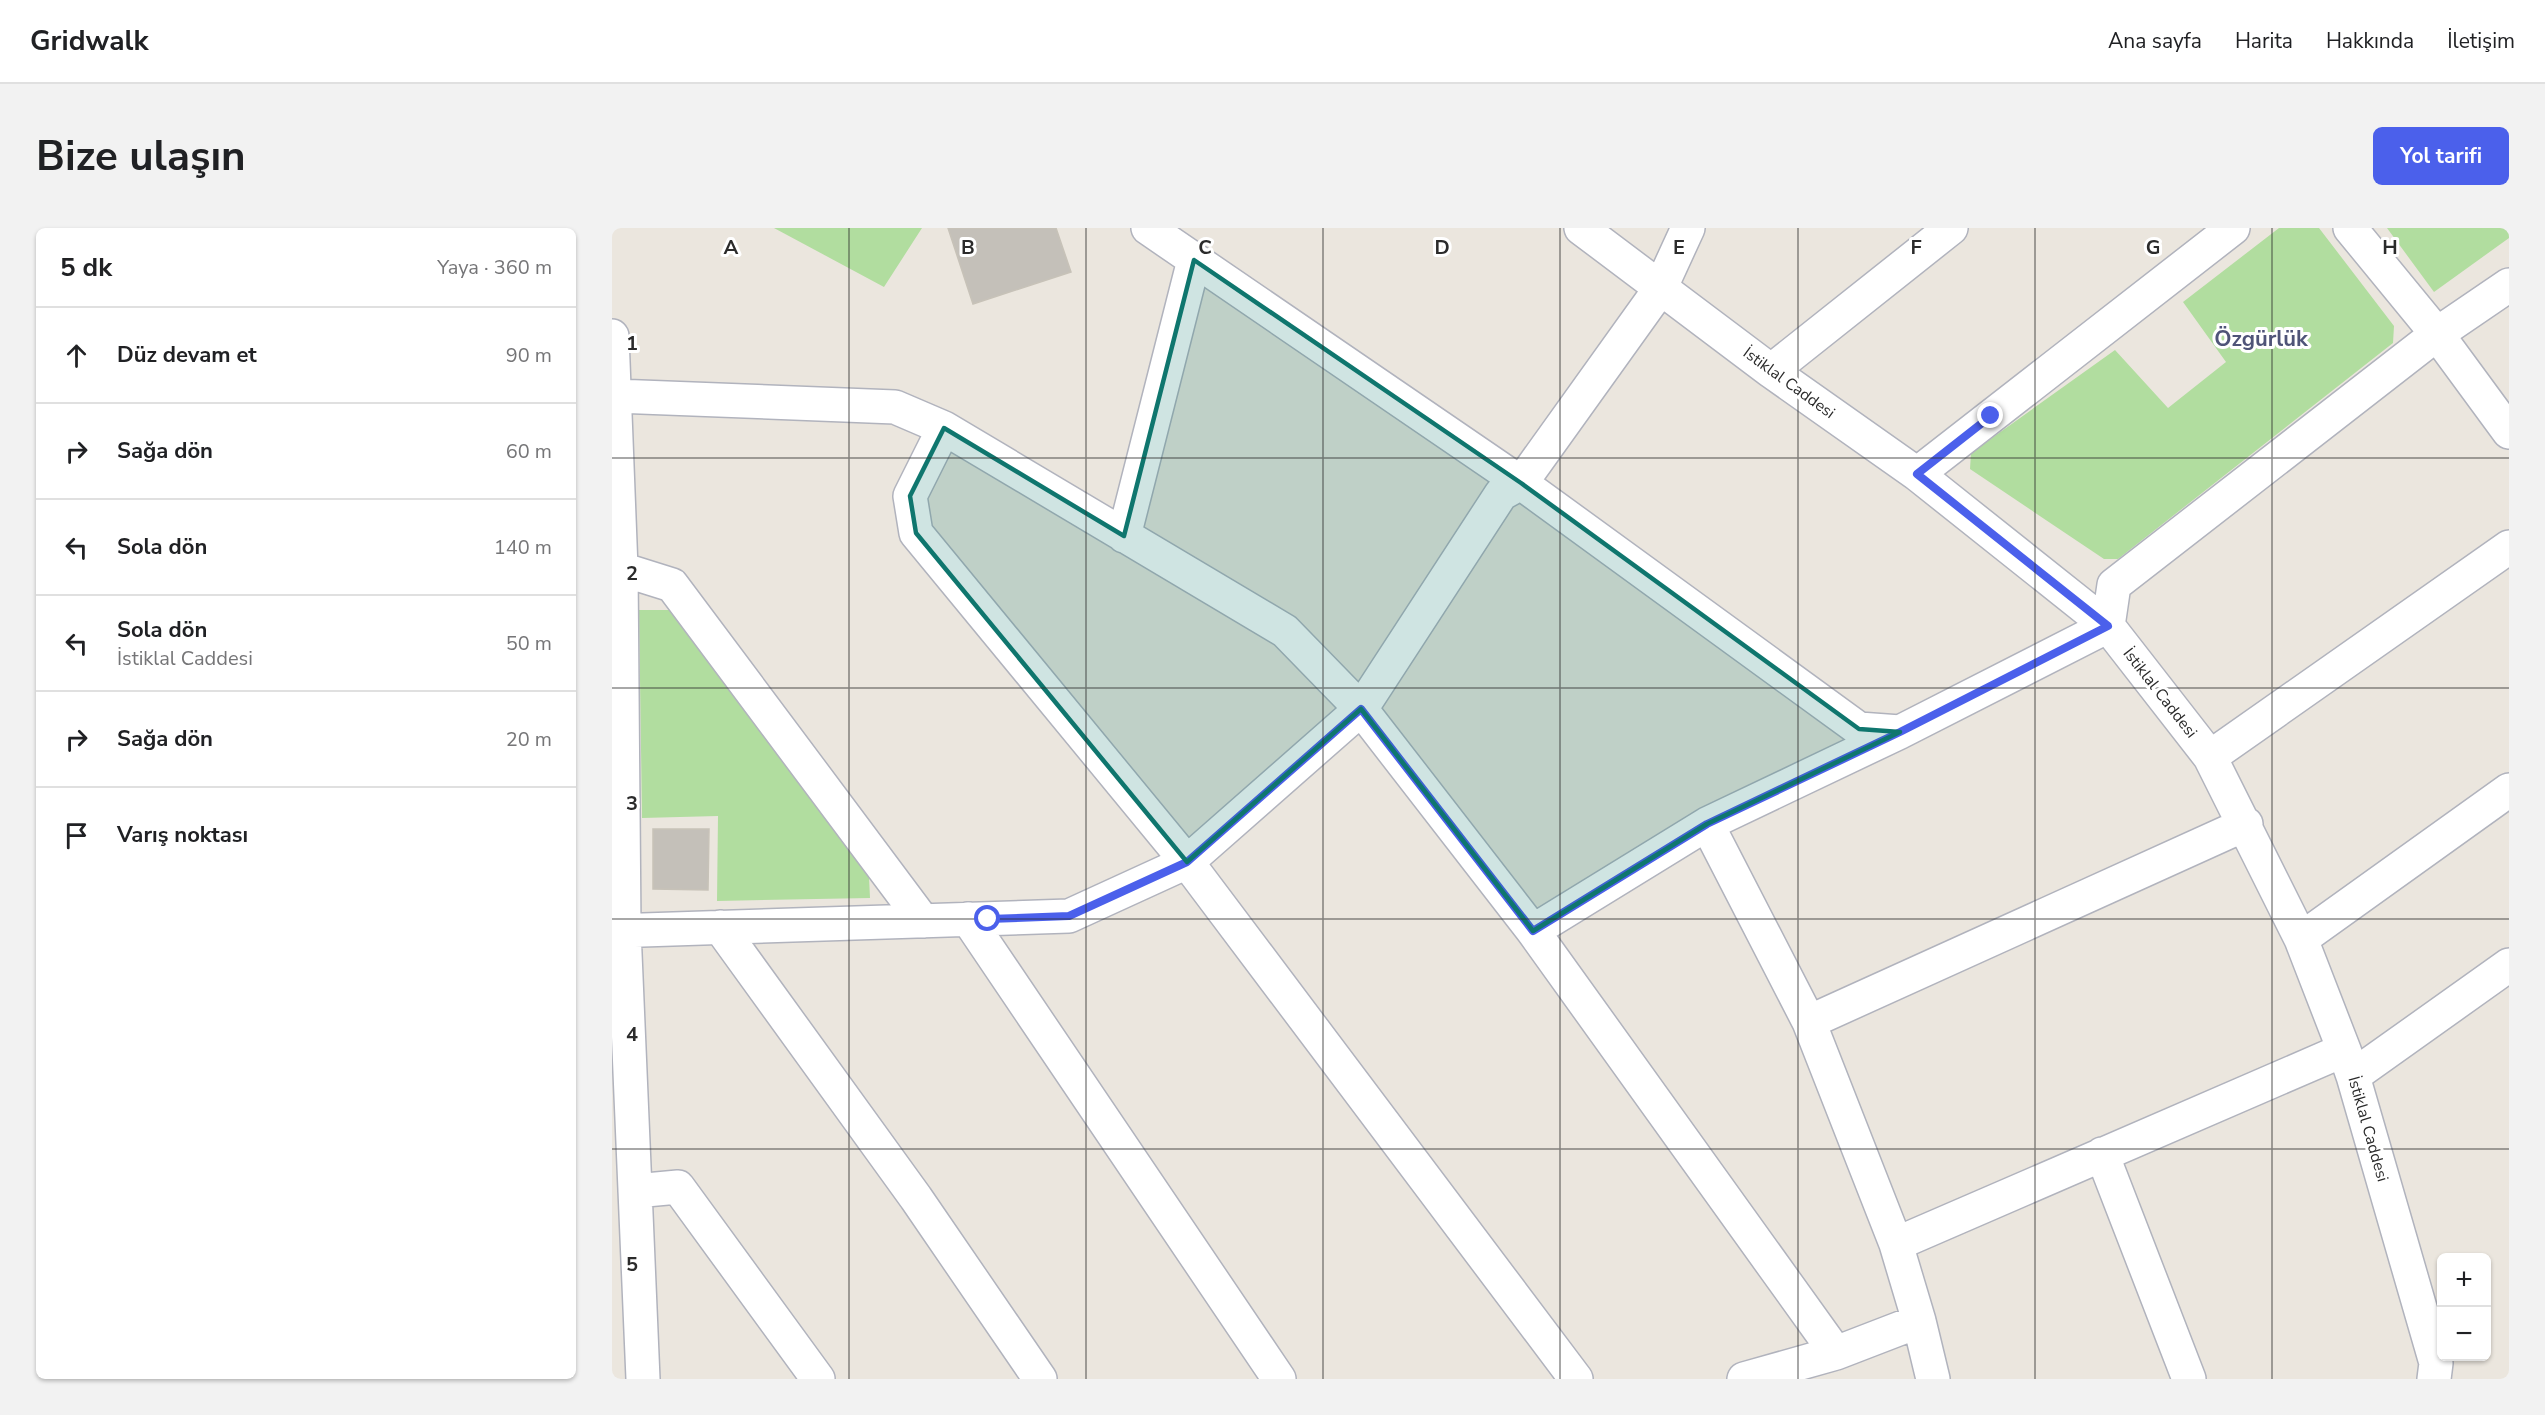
<!DOCTYPE html>
<html lang="tr">
<meta charset="utf-8">
<style>
body{margin:0;font-family:"Nunito Sans",sans-serif;background:#f2f2f2;color:#202124}
.controls{position:absolute;right:18px;bottom:18px;display:grid;overflow:hidden;border-radius:9px;box-shadow:0 2px 4px #0004}
.controls button{width:54px;height:54px;display:grid;place-items:center;padding:0;border:0;border-bottom:2px solid #e0e0e0;background:#fff;color:#202124;font:30px sans-serif}
.stop{position:absolute;width:18px;height:18px;margin:-14px;border:4px solid #4b60eb;border-radius:50%;background:#fff}
.stop.end{background:#4b60eb;border-color:#fff;box-shadow:0 2px 6px #0008}
.list{margin:0;padding:0;list-style:none}
h2{display:flex;justify-content:space-between;align-items:center;height:78px;margin:0;padding:0 24px;font-size:26px}
h2 small{font-size:20px;font-weight:400;color:#757577}
.list li{display:grid;grid-template-columns:39px 1fr auto;gap:18px;align-items:center;box-sizing:border-box;height:96px;padding:0 24px;border-top:2px solid #e0e0e0}
.list b{display:block;font-size:22px;white-space:nowrap}
.list p{margin:0;font-size:20px;white-space:nowrap;color:#757577}
.list em{font-size:20px;font-style:normal;color:#757577}
.icon{flex:none;width:33px;height:33px;fill:none;stroke:currentColor;stroke-width:2;stroke-linecap:round;stroke-linejoin:round}
.map{position:relative;flex:none;width:1897px;height:1151px;overflow:hidden;border-radius:9px}
header{display:flex;align-items:center;gap:36px;box-sizing:border-box;height:84px;padding:0 30px;background:#fff;border-bottom:2px solid #e0e0e0}
header strong{font-size:28px}
nav{display:flex;gap:33px;margin-inline-start:auto;font-size:21px}
.intro{display:flex;align-items:center;justify-content:space-between;box-sizing:border-box;height:144px;padding:0 36px}
h1{margin:0;font-size:42px}
.button{padding:15px 27px;border-radius:9px;background:#4b60eb;color:#fff;font-size:21px;font-weight:700}
main{display:flex;gap:36px;padding:0 36px}
aside{flex:1;background:#fff;border-radius:9px;box-shadow:0 2px 4px #0004}
.map>svg:first-child{display:block}
</style>
<header>
<strong>Gridwalk</strong>
<nav><a>Ana sayfa</a><a>Harita</a><a>Hakkında</a><a>İletişim</a></nav>
</header>
<div class="intro"><h1>Bize ulaşın</h1><a class="button">Yol tarifi</a></div>
<main>
<aside>
<h2>5 dk<small>Yaya · 360 m</small></h2>
<ul class="list">
<li><svg class="icon" aria-label="ahead" viewBox="0 0 24 24"><path d="M12 20V5M6 11l6-6 6 6"/></svg><div><b>Düz devam et</b></div><em>90 m</em></li>
<li><svg class="icon" aria-label="right" viewBox="0 0 24 24"><path d="M7 20v-9h11M14 6l5 5-5 5"/></svg><div><b>Sağa dön</b></div><em>60 m</em></li>
<li><svg class="icon" aria-label="left" viewBox="0 0 24 24"><path d="M17 20v-9H6M10 6l-5 5 5 5"/></svg><div><b>Sola dön</b></div><em>140 m</em></li>
<li><svg class="icon" aria-label="left" viewBox="0 0 24 24"><path d="M17 20v-9H6M10 6l-5 5 5 5"/></svg><div><b>Sola dön</b><p>İstiklal Caddesi</p></div><em>50 m</em></li>
<li><svg class="icon" aria-label="right" viewBox="0 0 24 24"><path d="M7 20v-9h11M14 6l5 5-5 5"/></svg><div><b>Sağa dön</b></div><em>20 m</em></li>
<li><svg class="icon" aria-label="arrive" viewBox="0 0 24 24"><path d="M6 21V4h12l-3 4 3 4H6"/></svg><div><b>Varış noktası</b></div></li>
</ul>
</aside>
<div class="map">
<svg width="1897" height="1151" viewBox="0 0 1897 1151">
<rect width="100%" height="100%" fill="#ebe6de"/>
<path fill="#b1dd9f" d="M162 0H310L272 59Z
M1667 0H1707L1782 98 1781 115 1506 331H1492L1358 241 1359 225 1503 122 1556 180 1614 134 1571 74Z
M1775 0H1897V10L1822 64Z
M27 382H57L257 649 258 670 105 673 106 588 30 590Z"/>
<path fill="#c4c0b9" stroke="#c7c2b8" stroke-width="1.5" d="M336 0H444L459 44 361 76Z
M41 601H97L96 662 41 661Z"/>
<g fill="none" stroke-linecap="round" stroke-linejoin="round">
<g stroke="#b1b3bd" stroke-width="36">
<path id="minor" d="M536 0 909 255 1247 501 1288 504
M969 0 1159 143 1305 246 1496 398 1598 529 1689 711 1732 822 1741 848 1824 1135 1822 1151
M1738 0 1825 106 1897 204
M0 108 9 341 12 702 31 1151
M1159 143 1339 0
M3 168 283 179 332 200 673 403 749 481 921 703 1224 1125
M332 200 298 268 304 305 575 634 964 1151
M1305 246 1621 0
M512 308 582 32
M9 341 60 357 311 693
M1598 529 1897 319
M1095 596 1197 794 1284 1016 1307 1093 1321 1151
M356 691 667 1151
M108 699 304 970 428 1151
M0 703 457 688 575 634 749 481 889 266 909 255 1048 61 1076 0
M921 703 1095 596 1288 504 1496 398 1502 357 1825 106 1897 57
M1689 711 1897 562
M1197 794 1634 596
M1741 848 1897 737
M1490 926 1577 1151
M23 963 66 959 206 1151
M1284 1016 1732 822
M1132 1151 1224 1125 1307 1093"/>
</g>
<use href="#minor" stroke="#fff" stroke-width="33"/>
</g>
<g fill="none" stroke-linecap="round" stroke-linejoin="round">
<path stroke="#4b60eb" stroke-width="8" d="M376 691 457 688 575 634 749 481 921 703 1095 596 1288 504 1496 398 1305 246 1379 188"/>
</g>
<path fill="#0f766e" fill-opacity="0.2" stroke="#0f766e" stroke-width="4.5" stroke-linejoin="round" d="M582 32 909 255 1247 501 1288 504 1095 596 921 703 749 481 575 634 304 305 298 268 332 200 512 308Z"/>
<path fill="none" stroke="#2b2b2b" stroke-width="1.5" stroke-opacity="0.55" d="M237 0V1151M474 0V1151M711 0V1151M948 0V1151M1186 0V1151M1423 0V1151M1660 0V1151M0 230H1897M0 460H1897M0 691H1897M0 921H1897"/>
<g text-anchor="middle" dominant-baseline="central" stroke-width="6" stroke-linejoin="round" paint-order="stroke">
<g font-size="16" fill="#2b2b2b" stroke="#fff">
<text transform="translate(1177 155) rotate(36)">İstiklal Caddesi</text>
<text transform="translate(1548 465) rotate(52)">İstiklal Caddesi</text>
<text transform="translate(1756 901) rotate(74)">İstiklal Caddesi</text>
</g>
<g font-size="22" font-weight="bold" fill="#4f5478" stroke="#fff">
<text x="1649" y="111">Özgürlük</text>
</g>
</g>
<g font-size="20" text-anchor="middle" font-weight="bold" fill="#2b2b2b" stroke="#fff" stroke-width="6" stroke-linejoin="round" paint-order="stroke">
<text x="119" y="26">A</text>
<text x="356" y="26">B</text>
<text x="593" y="26">C</text>
<text x="830" y="26">D</text>
<text x="1067" y="26">E</text>
<text x="1304" y="26">F</text>
<text x="1541" y="26">G</text>
<text x="1778" y="26">H</text>
<text x="20" y="122">1</text>
<text x="20" y="352">2</text>
<text x="20" y="582">3</text>
<text x="20" y="813">4</text>
<text x="20" y="1043">5</text>
</g>
</svg>
<div class="controls">
<button>+</button>
<button>−</button>
</div>
<div class="stop" style="left:376px;top:691px"></div>
<div class="stop end" style="left:1379px;top:188px"></div>
</div>
</main>
